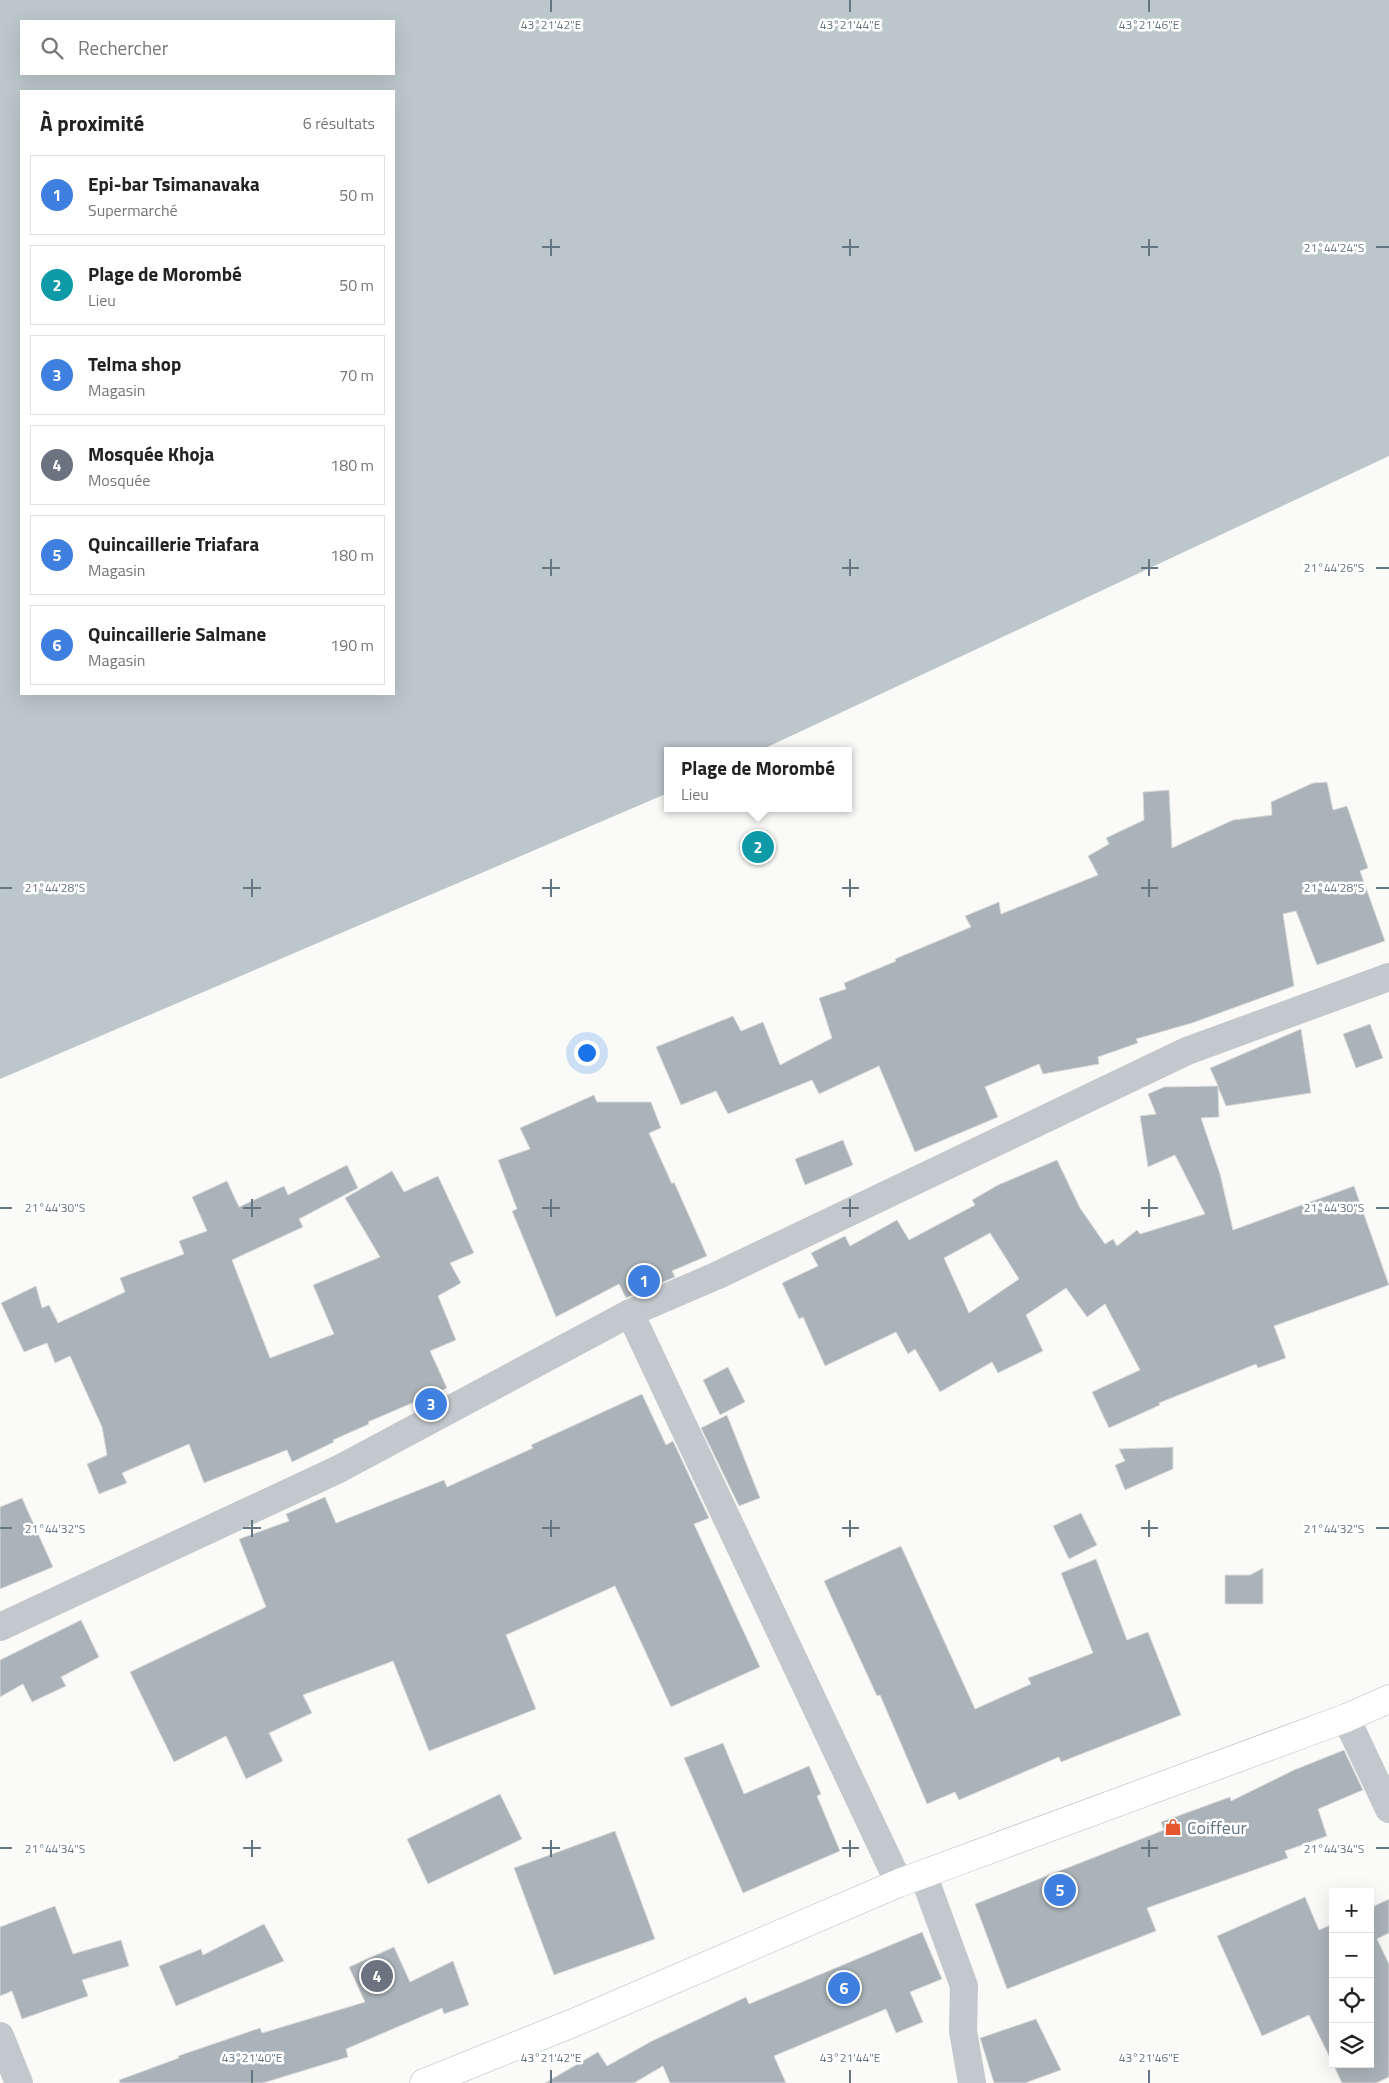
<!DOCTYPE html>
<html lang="fr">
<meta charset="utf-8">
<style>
body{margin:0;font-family:"Titillium Web",sans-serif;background:#f2f2f2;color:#222}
.controls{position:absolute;right:15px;bottom:15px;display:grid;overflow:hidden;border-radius:0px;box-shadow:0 5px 20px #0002}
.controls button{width:45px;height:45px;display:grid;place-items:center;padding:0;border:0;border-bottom:1px solid #e0e0e0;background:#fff;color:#222;font:25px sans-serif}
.you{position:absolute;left:586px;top:1052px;width:18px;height:18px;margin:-12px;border:4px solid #fff;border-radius:50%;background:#1a73e8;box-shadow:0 0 0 8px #1a73e833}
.badge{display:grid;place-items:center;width:32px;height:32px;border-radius:50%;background:#111827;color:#fff;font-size:16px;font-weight:700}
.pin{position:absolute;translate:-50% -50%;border:2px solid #fff;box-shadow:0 1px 5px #0006}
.popup{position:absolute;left:664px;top:747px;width:188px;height:65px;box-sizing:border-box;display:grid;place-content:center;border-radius:0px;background:#fff;filter:drop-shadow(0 1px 4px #0005);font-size:16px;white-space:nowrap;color:#767676}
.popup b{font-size:19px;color:#222}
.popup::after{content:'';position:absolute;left:50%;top:100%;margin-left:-10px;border:10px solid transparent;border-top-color:#fff}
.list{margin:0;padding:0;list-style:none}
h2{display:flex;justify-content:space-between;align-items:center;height:65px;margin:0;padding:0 20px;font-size:21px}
h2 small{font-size:16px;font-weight:400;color:#767676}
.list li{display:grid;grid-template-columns:32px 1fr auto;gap:15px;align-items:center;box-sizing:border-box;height:80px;margin:0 10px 10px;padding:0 10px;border:1px solid #e0e0e0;border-radius:0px}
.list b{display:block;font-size:19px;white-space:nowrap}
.list p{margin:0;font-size:16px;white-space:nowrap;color:#767676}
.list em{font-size:16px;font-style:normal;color:#767676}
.icon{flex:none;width:28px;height:28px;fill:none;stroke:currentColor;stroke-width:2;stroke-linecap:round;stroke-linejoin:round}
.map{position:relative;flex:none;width:1389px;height:2083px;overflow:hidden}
.search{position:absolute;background:#fff;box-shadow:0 5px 20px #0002;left:20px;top:20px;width:375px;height:55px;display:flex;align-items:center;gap:12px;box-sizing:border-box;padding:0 18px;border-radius:0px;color:#767676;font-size:19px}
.panel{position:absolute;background:#fff;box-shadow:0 5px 20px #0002;left:20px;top:90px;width:375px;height:605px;border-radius:0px}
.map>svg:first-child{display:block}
</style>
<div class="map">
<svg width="1389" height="2083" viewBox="0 0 1389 2083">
<rect width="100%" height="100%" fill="#fafaf8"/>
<path fill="#bbc7cb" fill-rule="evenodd" d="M0 0H1389V456L759 751H668V793L0 1079ZM21 21H394V74H21ZM21 91H394V694H21Z"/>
<path fill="#aab3b9" stroke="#dcdcda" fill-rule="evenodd" d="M1327 782 1333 810 1347 806 1368 868 1360 871 1385 941 1317 965 1296 911 1283 914 1294 986 1192 1023 1136 1039 1138 1043 1098 1057 1099 1064 1043 1074 1039 1064 985 1087 998 1117 915 1152 879 1066 819 1094 812 1080 728 1114 716 1091 681 1105 656 1047 733 1016 741 1031 763 1022 780 1065 832 1038 819 998 846 989 844 983 896 961 895 959 971 927 965 916 999 902 1001 914 1098 875 1088 856 1109 844 1106 838 1144 820 1143 792 1169 790 1172 848 1233 820 1272 815 1271 802 1313 783Z
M1370 1024 1383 1058 1356 1068 1343 1034Z
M1301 1029 1311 1093 1226 1106 1218 1087 1219 1117 1201 1118 1220 1174 1233 1230 1354 1186 1389 1285 1274 1326 1286 1358 1258 1368 1256 1364 1159 1403 1160 1405 1109 1428 1092 1392 1140 1370 1105 1304 1087 1317 1066 1288 1026 1315 1043 1351 998 1373 992 1362 940 1392 915 1349 908 1354 896 1332 825 1366 803 1317 799 1319 782 1283 818 1266 811 1253 845 1236 850 1246 897 1220 909 1240 975 1205 972 1200 998 1185 1057 1160 1080 1208 1105 1244 1113 1239 1117 1246 1137 1230 1140 1234 1205 1214 1175 1155 1148 1167 1140 1116 1156 1114 1148 1094 1164 1087 1218 1086 1210 1068ZM990 1233 1019 1279 969 1313 944 1258Z
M594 1095 597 1102H651L661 1128 649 1133 672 1184 674 1182 707 1256 672 1271 675 1277 626 1298 619 1284 556 1317 512 1211 517 1209 498 1160 530 1149 520 1128Z
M843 1140 853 1165 805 1185 795 1159Z
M347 1165 358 1188 299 1219 303 1227 232 1260 270 1358 334 1334 313 1285 380 1257 345 1198 392 1171 404 1192 438 1176 474 1253 450 1263 461 1283 438 1296 456 1340 430 1351 447 1388 368 1422 369 1424 333 1440 334 1442 292 1462 287 1450 204 1483 189 1444 122 1473 127 1483 99 1494 87 1464 107 1455 102 1427 70 1356 55 1363 47 1343 24 1352 1 1303 36 1286 42 1308 49 1305 58 1323 125 1292 120 1278 184 1254 179 1241 207 1231 192 1197 227 1181 239 1207 284 1186 288 1195Z
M728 1367 745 1402 720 1415 703 1380Z
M642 1394 666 1445 673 1441 709 1518 694 1524 760 1667 671 1707 615 1586 506 1635 536 1709 429 1751 393 1661 303 1695 312 1713 269 1733 283 1761 246 1779 226 1736 174 1762 130 1672 266 1607 239 1539 289 1521 286 1514 325 1497 336 1523 444 1480 447 1487 533 1448 531 1445Z
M727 1415 760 1498 739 1506 701 1428Z
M1173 1447V1469L1125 1490 1115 1465 1125 1461 1119 1449Z
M22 1498 53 1567 0 1589V1507Z
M1081 1513 1097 1545 1069 1559 1053 1526Z
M901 1546 975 1709 1031 1684 1028 1678 1093 1653 1061 1573 1096 1559 1127 1640 1148 1632 1181 1715 1061 1762 1059 1757 959 1800 955 1792 927 1804 880 1695 877 1696 824 1581Z
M1263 1568V1604H1225V1575H1250Z
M81 1620 99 1657 61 1677 66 1686 32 1702 23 1684 0 1697V1660Z
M723 1743 744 1794 809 1766 821 1794 817 1796 840 1851 743 1893 684 1758Z
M1344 1750 1363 1790 1318 1809 1327 1836 1285 1851 1288 1858 1147 1908 1156 1931 1007 1989 975 1904 1164 1830 1161 1822 1230 1797 1231 1801 1294 1770Z
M500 1794 522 1839 428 1884 407 1839Z
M615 1831 655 1939 554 1975 514 1868Z
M1305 1897 1319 1930 1333 1924V2064L1309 2015 1262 2036 1217 1936Z
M1389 1899V1933L1377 1939 1389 1964V2077L1376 2083H1342L1333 2064H1370V1908Z
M55 1906 73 1954 121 1940 129 1966 82 1980 88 1996 22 2019 12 1991 0 1996V1927Z
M264 1924 284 1961 176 2006 159 1966 201 1949 203 1955Z
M922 1932 942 1979 910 1992 923 2022 896 2033 886 2009 774 2056 786 2083H670L663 2066 634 2083H545L598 2052 607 2066 652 2041 746 1997 749 2004Z
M394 1947 410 1982 453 1961 469 2005 444 2014 442 2008 346 2049 348 2057 263 2083H120L119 2080 179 2058 178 2056 260 2028 262 2033 365 2002 349 1967Z
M1036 2019 1061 2070 1025 2083H994L980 2038Z"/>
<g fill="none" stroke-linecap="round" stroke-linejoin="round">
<g stroke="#b3babf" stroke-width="29">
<path id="secondary" d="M424 2083 573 2023 899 1883 1346 1718 1389 1699"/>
</g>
<path stroke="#c3c8cc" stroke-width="28" d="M630 1313 899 1883
M0 1627 339 1469 630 1313 716 1276 1187 1051 1389 977
M1346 1718 1389 1809
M923 1874 964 1986 963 2031 972 2083
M0 2036 19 2083"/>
<use href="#secondary" stroke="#fff" stroke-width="28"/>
</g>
<path fill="none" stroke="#657683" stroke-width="2" d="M551 0V12M850 0V12M1149 0V12M551 239V256M850 239V256M1149 239V256M542 247H560M842 247H859M1141 247H1158M1376 247H1389M551 559V576M850 559V576M1149 559V576M542 568H560M842 568H859M1141 568H1158M1376 568H1389M252 879V897M551 879V897M850 879V897M1149 879V897M0 888H12M243 888H261M542 888H560M842 888H859M1141 888H1158M1376 888H1389M252 1199V1217M551 1199V1217M850 1199V1217M1149 1199V1217M0 1208H12M243 1208H261M542 1208H560M842 1208H859M1141 1208H1158M1376 1208H1389M252 1520V1537M551 1520V1537M850 1520V1537M1149 1520V1537M0 1528H12M243 1528H261M542 1528H560M842 1528H859M1141 1528H1158M1376 1528H1389M252 1840V1857M551 1840V1857M850 1840V1857M1149 1840V1857M0 1848H12M243 1848H261M542 1848H560M842 1848H859M1141 1848H1158M1376 1848H1389M252 2070V2083M551 2070V2083M850 2070V2083M1149 2070V2083"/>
<defs>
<g id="shop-bare" transform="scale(1.35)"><path d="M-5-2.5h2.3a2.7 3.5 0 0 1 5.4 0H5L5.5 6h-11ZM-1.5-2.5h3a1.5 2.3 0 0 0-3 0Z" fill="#e4572e" stroke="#fff" stroke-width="2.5" paint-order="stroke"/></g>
</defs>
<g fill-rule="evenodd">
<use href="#shop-bare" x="1173" y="1827"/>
</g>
<g text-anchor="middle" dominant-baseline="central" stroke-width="5" stroke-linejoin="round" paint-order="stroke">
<g font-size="18" fill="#657683" stroke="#fff" text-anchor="start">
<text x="1187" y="1827">Coiffeur</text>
</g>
</g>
<g font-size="12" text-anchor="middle" fill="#657683" stroke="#fff" stroke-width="5" stroke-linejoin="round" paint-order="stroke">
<text x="551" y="29">43°21'42"E</text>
<text x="850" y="29">43°21'44"E</text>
<text x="1149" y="29">43°21'46"E</text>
<text x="1334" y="252">21°44'24"S</text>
<text x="1334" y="572">21°44'26"S</text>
<text x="55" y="892">21°44'28"S</text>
<text x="1334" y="892">21°44'28"S</text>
<text x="55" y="1212">21°44'30"S</text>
<text x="1334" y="1212">21°44'30"S</text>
<text x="55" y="1533">21°44'32"S</text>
<text x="1334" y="1533">21°44'32"S</text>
<text x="55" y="1853">21°44'34"S</text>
<text x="1334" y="1853">21°44'34"S</text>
<text x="252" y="2062">43°21'40"E</text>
<text x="551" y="2062">43°21'42"E</text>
<text x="850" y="2062">43°21'44"E</text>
<text x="1149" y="2062">43°21'46"E</text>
</g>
</svg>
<div class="controls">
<button>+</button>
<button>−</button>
<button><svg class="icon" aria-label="locate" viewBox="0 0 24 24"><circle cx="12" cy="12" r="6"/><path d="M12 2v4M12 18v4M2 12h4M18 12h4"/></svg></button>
<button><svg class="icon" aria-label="layers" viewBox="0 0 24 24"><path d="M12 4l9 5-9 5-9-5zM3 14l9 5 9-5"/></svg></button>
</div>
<div class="you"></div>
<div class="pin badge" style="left:644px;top:1281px;background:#3f7fe0">1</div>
<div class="pin badge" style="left:758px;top:847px;background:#0f9aa8">2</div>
<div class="popup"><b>Plage de Morombé</b>Lieu</div>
<div class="pin badge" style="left:431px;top:1404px;background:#3f7fe0">3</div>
<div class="pin badge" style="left:377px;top:1976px;background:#6b7280">4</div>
<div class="pin badge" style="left:1060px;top:1890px;background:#3f7fe0">5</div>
<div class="pin badge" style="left:844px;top:1988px;background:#3f7fe0">6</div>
<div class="search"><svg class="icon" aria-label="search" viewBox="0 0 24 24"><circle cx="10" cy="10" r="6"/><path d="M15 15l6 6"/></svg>Rechercher</div>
<section class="panel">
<h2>À proximité<small>6 résultats</small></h2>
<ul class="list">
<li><span class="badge" style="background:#3f7fe0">1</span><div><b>Epi-bar Tsimanavaka</b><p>Supermarché</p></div><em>50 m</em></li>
<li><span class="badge" style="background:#0f9aa8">2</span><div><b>Plage de Morombé</b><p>Lieu</p></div><em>50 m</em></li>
<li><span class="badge" style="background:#3f7fe0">3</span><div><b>Telma shop</b><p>Magasin</p></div><em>70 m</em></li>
<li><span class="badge" style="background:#6b7280">4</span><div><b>Mosquée Khoja</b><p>Mosquée</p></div><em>180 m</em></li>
<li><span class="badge" style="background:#3f7fe0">5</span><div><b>Quincaillerie Triafara</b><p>Magasin</p></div><em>180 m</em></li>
<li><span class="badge" style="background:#3f7fe0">6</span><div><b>Quincaillerie Salmane</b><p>Magasin</p></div><em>190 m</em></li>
</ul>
</section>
</div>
